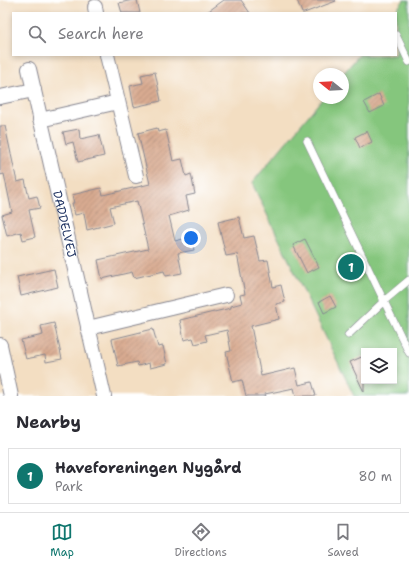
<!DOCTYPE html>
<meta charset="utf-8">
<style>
body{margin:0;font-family:"Shantell Sans",sans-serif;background:#f7f7f7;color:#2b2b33}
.controls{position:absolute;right:12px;bottom:12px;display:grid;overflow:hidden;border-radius:0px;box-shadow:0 2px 6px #0003}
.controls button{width:36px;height:36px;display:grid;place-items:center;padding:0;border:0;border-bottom:1px solid #e1e1e2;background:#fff;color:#2b2b33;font:20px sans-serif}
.compass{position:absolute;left:313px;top:68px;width:36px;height:36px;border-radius:50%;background:#fff;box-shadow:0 2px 6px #0003;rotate:288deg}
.you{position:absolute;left:191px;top:238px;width:14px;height:14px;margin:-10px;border:3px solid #fff;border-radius:50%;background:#1a73e8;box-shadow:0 0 0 6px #1a73e833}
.badge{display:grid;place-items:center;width:26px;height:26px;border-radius:50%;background:#0f766e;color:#fff;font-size:13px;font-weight:700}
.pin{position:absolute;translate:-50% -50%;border:2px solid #fff;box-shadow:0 1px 4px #0006}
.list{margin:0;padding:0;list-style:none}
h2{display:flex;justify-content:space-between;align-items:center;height:52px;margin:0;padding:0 16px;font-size:17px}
h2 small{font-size:13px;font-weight:400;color:#7c7c81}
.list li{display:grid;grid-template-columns:26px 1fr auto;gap:12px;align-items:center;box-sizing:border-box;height:56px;margin:0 8px 8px;padding:0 8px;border:1px solid #e1e1e2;border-radius:0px}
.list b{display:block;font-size:15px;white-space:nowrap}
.list p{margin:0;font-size:13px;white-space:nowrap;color:#7c7c81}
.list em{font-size:13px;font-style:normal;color:#7c7c81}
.icon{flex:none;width:22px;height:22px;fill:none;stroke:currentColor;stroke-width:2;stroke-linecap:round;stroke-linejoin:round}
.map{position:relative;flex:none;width:409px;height:396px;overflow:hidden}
.search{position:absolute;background:#fff;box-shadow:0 2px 6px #0003;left:12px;right:12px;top:12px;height:44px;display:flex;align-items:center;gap:10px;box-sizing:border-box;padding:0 14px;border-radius:0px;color:#7c7c81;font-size:15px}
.sheet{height:116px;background:#fff}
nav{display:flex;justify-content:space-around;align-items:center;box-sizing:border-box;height:56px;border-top:1px solid #e1e1e2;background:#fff;font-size:11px;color:#7c7c81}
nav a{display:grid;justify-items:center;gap:2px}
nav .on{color:#0f766e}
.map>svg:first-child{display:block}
</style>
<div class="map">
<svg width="409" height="396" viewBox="0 0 409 396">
<defs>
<pattern id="building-hatch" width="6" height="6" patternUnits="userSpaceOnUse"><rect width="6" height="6" fill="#d9ab91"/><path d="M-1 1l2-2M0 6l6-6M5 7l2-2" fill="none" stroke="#af8c7a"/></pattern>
</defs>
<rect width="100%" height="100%" fill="#fff"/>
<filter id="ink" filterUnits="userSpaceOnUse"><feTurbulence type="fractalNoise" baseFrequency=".025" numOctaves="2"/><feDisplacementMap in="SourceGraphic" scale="8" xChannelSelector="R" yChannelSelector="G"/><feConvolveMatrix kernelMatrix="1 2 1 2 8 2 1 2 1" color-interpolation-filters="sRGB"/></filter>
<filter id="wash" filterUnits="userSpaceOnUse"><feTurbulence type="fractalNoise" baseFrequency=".012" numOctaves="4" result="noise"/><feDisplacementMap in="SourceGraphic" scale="16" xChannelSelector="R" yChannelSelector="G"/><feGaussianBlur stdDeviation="0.9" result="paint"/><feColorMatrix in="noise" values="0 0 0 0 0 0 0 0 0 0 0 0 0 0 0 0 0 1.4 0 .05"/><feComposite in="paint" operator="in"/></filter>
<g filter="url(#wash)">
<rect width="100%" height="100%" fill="#f3dec2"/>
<path fill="#85c67d" stroke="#507a6e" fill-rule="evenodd" d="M404 0H409V396H354L252 183 323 98H343V74L359 55H396V13H394ZM364 351H394V381H364Z"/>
<g id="blocks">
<path fill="url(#building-hatch)" d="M133 0H137L140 13H122L119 3Z
M224 0H241L250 13H206Z
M297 0H335L336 1 304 13H302Z
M155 72 161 101 134 107 130 86 143 83 141 75Z
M379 94 384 106 370 113 364 102Z
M0 126H5L17 182 25 180 29 198 37 196 40 208 29 210 35 237 23 240 21 232 7 236 2 215 12 212 4 174 0 175Z
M157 128 158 132 166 130 173 161 182 159 186 176 191 174 195 194 186 196 189 210 169 216 175 241 191 237 194 250 178 253 182 273 166 276 164 271 134 278 132 272 102 279 98 260 148 249 137 201 110 207 114 223 87 230 84 213 75 215 72 203H74L72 195 101 188 103 195 150 184 138 133Z
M79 129 80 139 99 135 104 156 78 162 73 142 66 144 63 132Z
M367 131 372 142 360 148 355 137Z
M239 217 244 238 254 236 260 261 268 260 273 287 281 285 285 302 276 304 279 319 251 326 261 376 295 368 299 385 312 382 316 396H296L294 388 265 394 266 396H246L242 380 233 382 226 352 231 351 227 330 205 335 207 341 195 344 193 338 184 340 180 320 231 308V306L242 303 240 295 245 294 237 254 226 256 218 222Z
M305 239 319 267 307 273 293 245Z
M54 269 58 287 21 296 17 277Z
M330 296 336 307 324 313 319 302Z
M54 323 62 359 46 362 45 355 26 359 21 340 43 335 41 326Z
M153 329 158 347 163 346 167 364 150 368 149 363 138 366 137 362 118 366 112 339Z
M364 356V392L350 362Z"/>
</g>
</g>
<g filter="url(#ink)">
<use href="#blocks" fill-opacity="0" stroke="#878690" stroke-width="1"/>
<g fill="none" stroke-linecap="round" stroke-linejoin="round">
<g stroke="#878690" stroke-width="8">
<path id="service" d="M396 35 409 62
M307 141 409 353
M348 335 384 301 409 280"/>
</g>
<g stroke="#878690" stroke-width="16">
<g id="minor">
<path d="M95 7 96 13"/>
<path d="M107 55 136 176"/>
<path id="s1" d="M29 69 104 396"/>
<path d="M0 97 34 90"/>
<path d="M40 120 118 102"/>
<path d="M88 328 226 295"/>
<path d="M0 345 11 396"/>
</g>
</g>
<use href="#service" stroke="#fff" stroke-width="7"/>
<use href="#minor" stroke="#fff" stroke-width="14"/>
</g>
</g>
<g text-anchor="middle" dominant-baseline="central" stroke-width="3" stroke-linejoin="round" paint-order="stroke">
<g font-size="12" fill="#1b2f5e" stroke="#fff">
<text stroke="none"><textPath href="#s1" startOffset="159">DADDELVEJ</textPath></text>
</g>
</g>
</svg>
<div class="controls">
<button><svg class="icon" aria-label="layers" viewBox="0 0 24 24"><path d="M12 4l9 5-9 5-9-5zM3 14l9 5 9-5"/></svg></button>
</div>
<svg class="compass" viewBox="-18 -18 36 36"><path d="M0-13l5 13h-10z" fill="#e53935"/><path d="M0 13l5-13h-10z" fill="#7c7c81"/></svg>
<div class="you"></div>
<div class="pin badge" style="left:351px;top:267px">1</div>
<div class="search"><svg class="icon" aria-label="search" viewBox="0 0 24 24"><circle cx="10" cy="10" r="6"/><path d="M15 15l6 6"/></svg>Search here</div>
</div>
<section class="sheet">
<h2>Nearby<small></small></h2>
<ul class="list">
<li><span class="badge">1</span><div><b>Haveforeningen Nygård</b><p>Park</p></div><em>80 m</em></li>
</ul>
</section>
<nav>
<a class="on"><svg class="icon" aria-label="map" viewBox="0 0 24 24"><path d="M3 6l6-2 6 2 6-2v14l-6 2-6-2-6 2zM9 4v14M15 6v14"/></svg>Map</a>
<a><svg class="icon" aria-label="directions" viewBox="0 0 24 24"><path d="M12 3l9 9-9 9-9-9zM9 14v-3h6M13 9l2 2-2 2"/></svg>Directions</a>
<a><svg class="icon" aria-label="saved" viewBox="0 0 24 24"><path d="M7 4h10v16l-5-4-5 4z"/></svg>Saved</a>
</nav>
